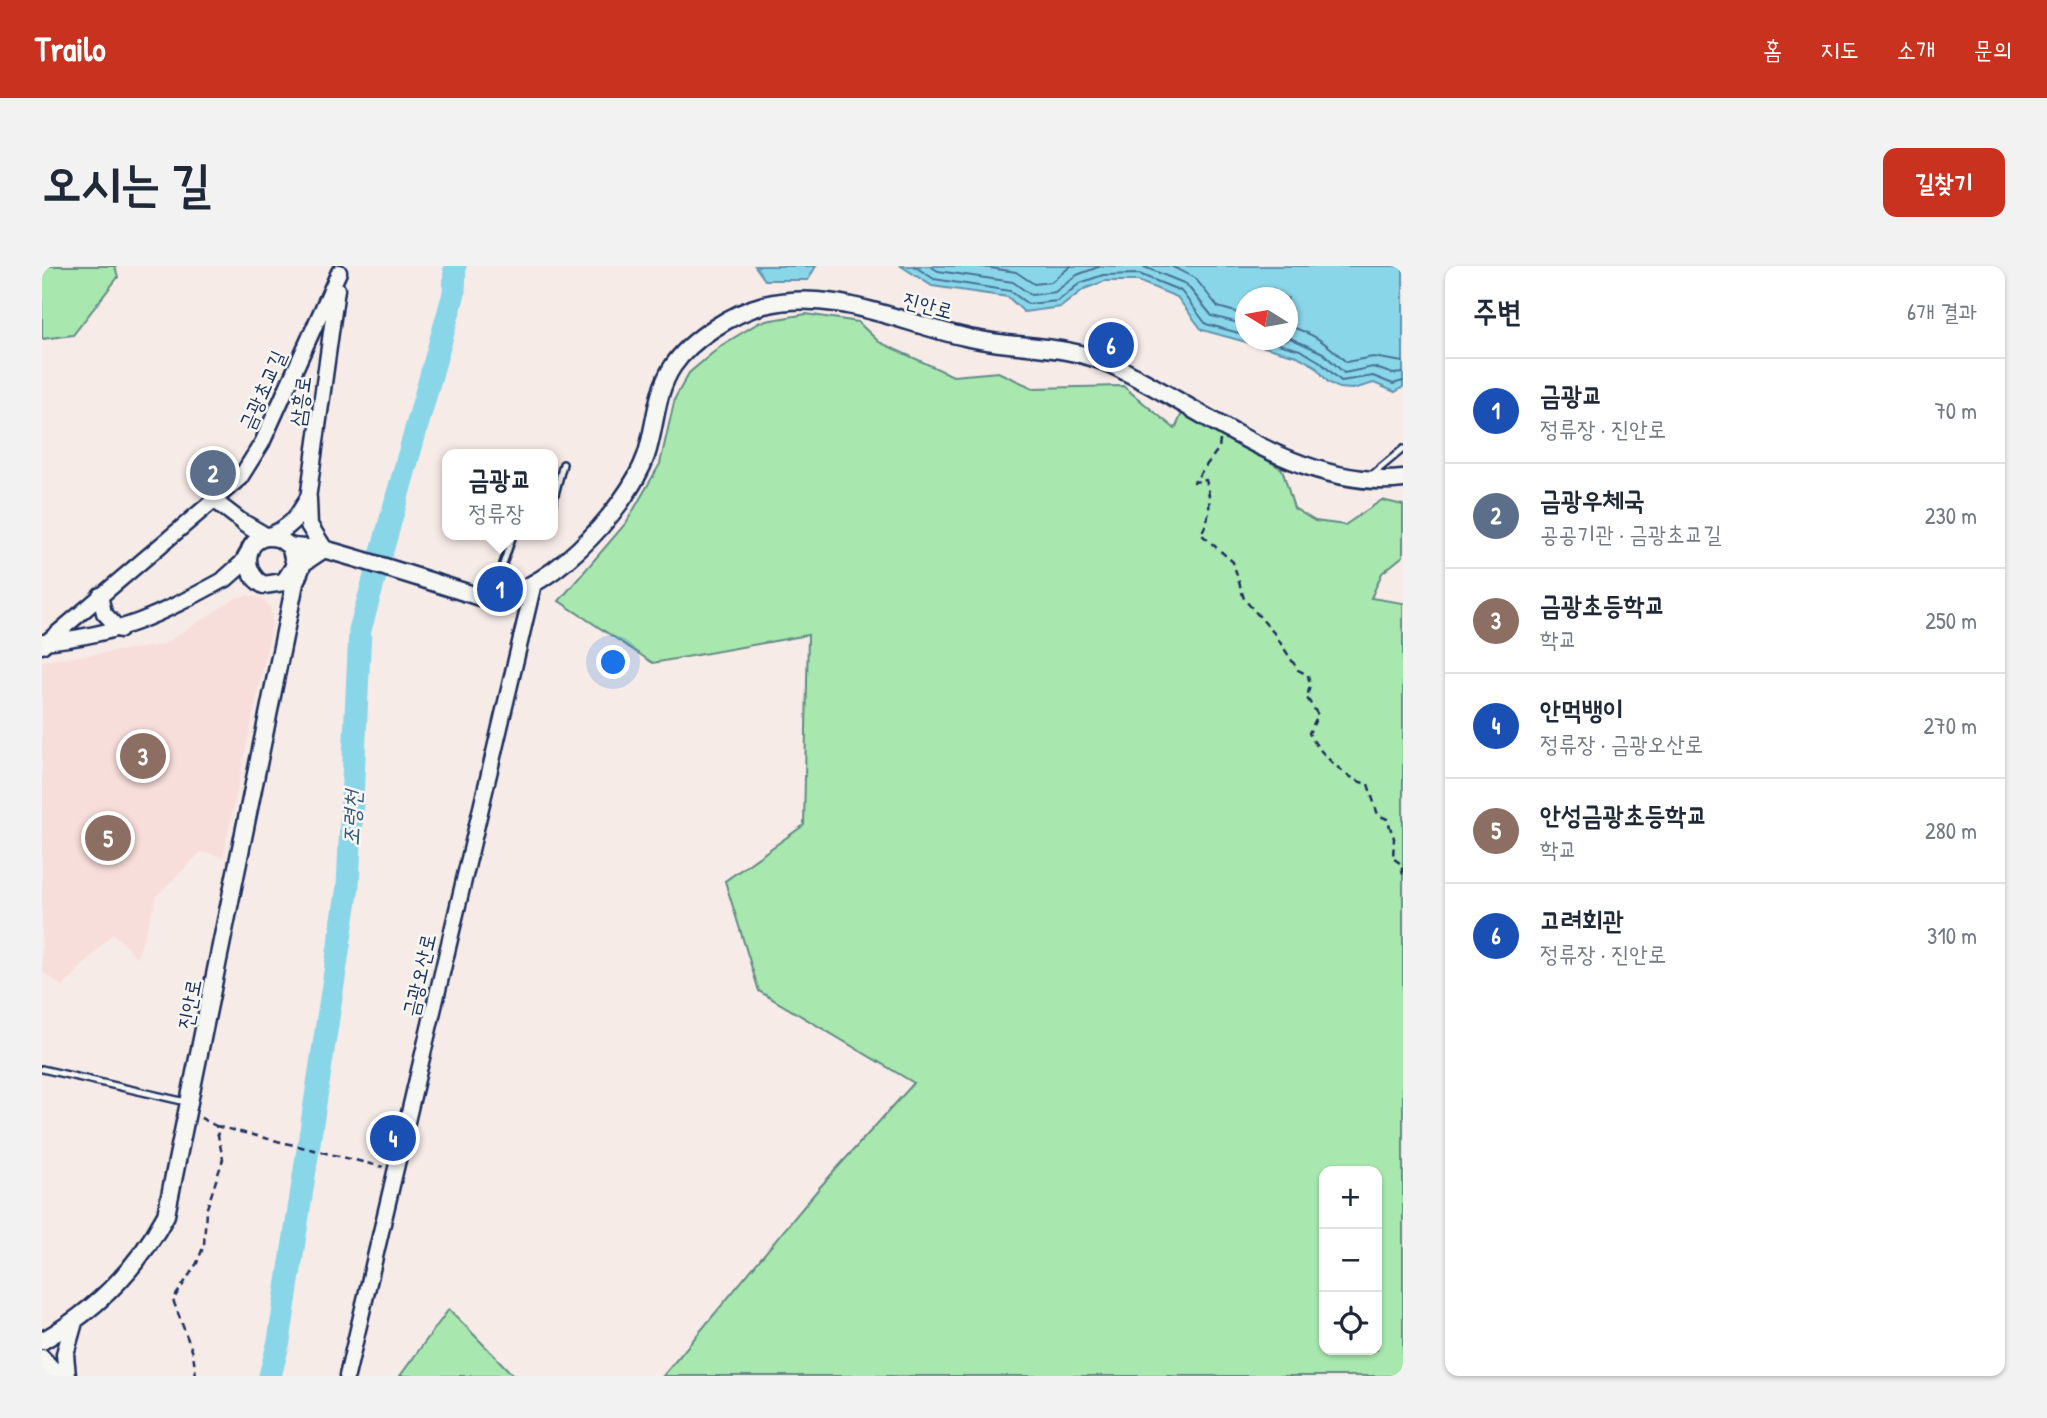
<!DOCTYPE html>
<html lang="ko">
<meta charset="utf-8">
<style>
body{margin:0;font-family:"Patrick Hand","Poor Story",sans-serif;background:#f2f2f3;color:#1f2937}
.controls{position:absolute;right:21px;bottom:21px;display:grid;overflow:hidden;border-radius:14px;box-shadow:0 2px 5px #0004}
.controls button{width:63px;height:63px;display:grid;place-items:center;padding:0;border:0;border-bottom:2px solid #e0e1e3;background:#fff;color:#1f2937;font:35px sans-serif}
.compass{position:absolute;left:1193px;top:21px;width:63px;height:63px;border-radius:50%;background:#fff;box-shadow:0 2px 5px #0004;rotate:281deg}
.you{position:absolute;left:572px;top:397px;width:24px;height:24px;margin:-18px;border:5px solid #fff;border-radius:50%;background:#1a73e8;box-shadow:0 0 0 10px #1a73e833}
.badge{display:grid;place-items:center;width:46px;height:46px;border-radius:50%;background:#c8321e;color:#fff;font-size:23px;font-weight:700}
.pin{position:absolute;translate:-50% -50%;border:4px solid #fff;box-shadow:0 2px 7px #0006}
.popup{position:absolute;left:400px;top:183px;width:116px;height:91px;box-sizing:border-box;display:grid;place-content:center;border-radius:14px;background:#fff;filter:drop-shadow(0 2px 5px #0005);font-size:23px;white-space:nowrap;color:#747a83}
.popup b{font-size:26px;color:#1f2937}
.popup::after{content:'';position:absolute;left:50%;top:100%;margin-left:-14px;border:14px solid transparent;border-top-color:#fff}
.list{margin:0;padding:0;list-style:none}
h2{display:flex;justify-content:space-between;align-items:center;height:91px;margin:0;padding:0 28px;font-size:30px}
h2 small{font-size:23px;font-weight:400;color:#747a83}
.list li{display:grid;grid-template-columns:46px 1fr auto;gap:21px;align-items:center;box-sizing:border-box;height:105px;padding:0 28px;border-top:2px solid #e0e1e3}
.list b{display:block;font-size:26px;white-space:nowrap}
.list p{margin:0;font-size:23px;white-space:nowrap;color:#747a83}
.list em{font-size:23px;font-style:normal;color:#747a83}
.icon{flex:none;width:38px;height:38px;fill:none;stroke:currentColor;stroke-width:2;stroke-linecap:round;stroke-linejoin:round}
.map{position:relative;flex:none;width:1361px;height:1110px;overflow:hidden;border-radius:14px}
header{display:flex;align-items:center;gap:42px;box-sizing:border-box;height:98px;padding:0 35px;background:#c8321e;color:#fff}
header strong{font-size:33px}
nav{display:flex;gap:38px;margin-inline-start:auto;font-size:24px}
.intro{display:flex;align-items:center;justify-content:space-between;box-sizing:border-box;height:168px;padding:0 42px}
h1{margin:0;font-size:49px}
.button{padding:18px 32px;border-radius:14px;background:#c8321e;color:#fff;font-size:24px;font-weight:700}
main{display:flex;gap:42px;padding:0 42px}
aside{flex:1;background:#fff;border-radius:14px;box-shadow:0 2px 5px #0004}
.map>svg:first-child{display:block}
</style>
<header>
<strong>Trailo</strong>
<nav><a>홈</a><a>지도</a><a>소개</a><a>문의</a></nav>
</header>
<div class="intro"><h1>오시는 길</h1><a class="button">길찾기</a></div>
<main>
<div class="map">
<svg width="1361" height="1110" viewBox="0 0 1361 1110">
<rect width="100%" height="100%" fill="#f7ebe7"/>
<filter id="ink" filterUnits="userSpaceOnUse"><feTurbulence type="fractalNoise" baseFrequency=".0143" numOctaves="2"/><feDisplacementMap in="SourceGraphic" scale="14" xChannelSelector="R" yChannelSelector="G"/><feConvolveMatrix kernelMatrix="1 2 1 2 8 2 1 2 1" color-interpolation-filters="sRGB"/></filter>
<g filter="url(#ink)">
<path fill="#f8deda" d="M206 329 220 332 229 342 230 359 181 591 159 586 115 630 95 692 71 667 21 721 0 705V395L120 379 194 332Z"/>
<path fill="#a8e7ae" stroke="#628b86" stroke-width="2" fill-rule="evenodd" d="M0 0H73L76 11 31 69 0 73Z
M764 48 816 56 837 76 911 110 956 106 991 122 1081 120 1133 163 1141 145 1240 203 1252 242 1273 255 1303 259 1340 234 1361 239V290L1340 307 1329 332 1361 337V1110H621L778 921 872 817 717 725 683 615 762 559 766 369 611 397 517 335 584 257 618 198 633 132 647 107 680 79 718 56ZM1282 905H1335V1084H1282Z
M407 1043 472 1110H358Z"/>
<path fill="#8ad6e9" stroke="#5e93b1" stroke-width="2" fill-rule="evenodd" d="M713 0H774L766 14H723Z
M859 0H1361V121L1353 126 1332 117 1311 123 1297 122 1286 116 1273 100 1255 90 1160 64 1135 31 1096 15H1063L1042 23 1019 41 982 46 966 31 890 20ZM1204 32H1246V74H1204Z"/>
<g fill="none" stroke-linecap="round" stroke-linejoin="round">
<path stroke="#477296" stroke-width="2" d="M872 0 892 13 968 25 986 38 1016 35 1038 17 1061 9 1097 8 1139 25 1164 58 1204 69
M888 0 896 5 971 16 989 29 1013 26 1035 9 1059 0
M935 0 974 6 992 18 1009 16 1029 0
M1100 0 1144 18 1170 50 1204 59
M1129 0 1153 12 1176 41 1204 49
M1246 60C1271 67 1286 78 1304 96L1331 91 1361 96
M1246 71 1281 87 1302 107 1331 101 1351 108 1361 107
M1222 74 1258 84 1277 95 1299 115 1331 110 1351 118 1361 115"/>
<path stroke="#8ad6e9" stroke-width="23" d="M228 1110 237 1075 306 620 318 364 412 27 413 0"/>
<g stroke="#1b2f5e" stroke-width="10">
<path id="service" d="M1331 208 1361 183
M510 240 521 198
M467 325 461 298 471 269
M0 803 144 836"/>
</g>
<g stroke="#1b2f5e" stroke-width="19">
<path id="tertiary" d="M266 233 295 23
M173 235 203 258
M58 329 62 347 78 364
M2 376C81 368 115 350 183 313
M0 380 198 212 220 177 297 6
M0 1091 18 1110
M305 1110 492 317"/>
</g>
<g stroke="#1b2f5e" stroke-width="21">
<path id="secondary" d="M266 234 267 259 282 283
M203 258 225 271C247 263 255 253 266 233
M248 280 253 299 242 316 222 319C196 306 203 264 235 272 240 273 243 278 248 280 256 283 274 281 285 284 336 298 387 315 438 331 498 340 586 242 604 190 614 160 613 127 631 100 649 73 691 47 722 39 790 22 857 56 923 71 972 83 1023 77 1070 99 1159 141 1258 225 1361 213
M183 313 201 297 206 288
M0 1075C53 1045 95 1003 124 949L253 317 261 297 282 283
M0 1104 11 1110
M25 1110 23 1088 32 1056"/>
</g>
<path stroke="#1b2f5e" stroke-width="2.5" stroke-dasharray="7 5" stroke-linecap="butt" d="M1178 174 1177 182 1152 216 1164 214C1169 233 1169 251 1159 268L1191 296 1202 333 1232 367 1256 404 1266 409 1268 419 1265 432 1276 449 1267 467C1275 485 1306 515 1326 518L1336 549 1345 553 1352 572 1351 592 1359 598 1361 610
M174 860 341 901
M154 1110 151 1087 131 1034 155 997 162 979 164 945 181 893 174 860 157 851"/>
<use href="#service" stroke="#f6f6f2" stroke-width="5"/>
<use href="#tertiary" stroke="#f6f6f2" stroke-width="14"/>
<use href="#secondary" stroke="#f6f6f2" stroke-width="16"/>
</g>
</g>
<g text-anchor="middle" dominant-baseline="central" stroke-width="5" stroke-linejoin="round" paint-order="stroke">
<g font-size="21" fill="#1b2f5e" stroke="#f6f6f2">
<text transform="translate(886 39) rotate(15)">진안로</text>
<text transform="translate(220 124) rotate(-66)">금광초교길</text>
<text transform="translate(258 135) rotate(-82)">삼흥로</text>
<text transform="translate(377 709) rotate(-77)">금광오산로</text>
<text transform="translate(147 738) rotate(-79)">진안로</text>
</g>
<g font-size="23" font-style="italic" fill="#375981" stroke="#f6f6f2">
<text transform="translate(309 552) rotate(-87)">조령천</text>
</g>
</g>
</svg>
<div class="controls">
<button>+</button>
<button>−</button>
<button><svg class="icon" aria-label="locate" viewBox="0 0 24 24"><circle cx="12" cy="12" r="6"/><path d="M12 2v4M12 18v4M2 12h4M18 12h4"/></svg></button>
</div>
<svg class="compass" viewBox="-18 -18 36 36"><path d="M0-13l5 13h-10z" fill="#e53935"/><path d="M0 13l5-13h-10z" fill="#747a83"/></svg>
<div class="you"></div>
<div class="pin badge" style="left:458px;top:323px;background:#1a4fb4">1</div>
<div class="popup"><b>금광교</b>정류장</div>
<div class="pin badge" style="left:171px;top:207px;background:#5c6f8a">2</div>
<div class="pin badge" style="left:101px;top:490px;background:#8d6e63">3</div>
<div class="pin badge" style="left:351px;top:872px;background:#1a4fb4">4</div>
<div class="pin badge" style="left:66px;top:572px;background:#8d6e63">5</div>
<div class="pin badge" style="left:1069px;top:79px;background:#1a4fb4">6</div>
</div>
<aside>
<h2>주변<small>6개 결과</small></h2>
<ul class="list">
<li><span class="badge" style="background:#1a4fb4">1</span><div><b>금광교</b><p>정류장 · 진안로</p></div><em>70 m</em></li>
<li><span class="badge" style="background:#5c6f8a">2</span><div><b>금광우체국</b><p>공공기관 · 금광초교길</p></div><em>230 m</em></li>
<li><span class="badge" style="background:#8d6e63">3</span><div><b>금광초등학교</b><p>학교</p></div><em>250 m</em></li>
<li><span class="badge" style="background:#1a4fb4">4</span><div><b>안먹뱅이</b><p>정류장 · 금광오산로</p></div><em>270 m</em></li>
<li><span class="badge" style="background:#8d6e63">5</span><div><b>안성금광초등학교</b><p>학교</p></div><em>280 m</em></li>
<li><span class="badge" style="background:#1a4fb4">6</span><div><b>고려회관</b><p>정류장 · 진안로</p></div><em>310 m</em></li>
</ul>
</aside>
</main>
